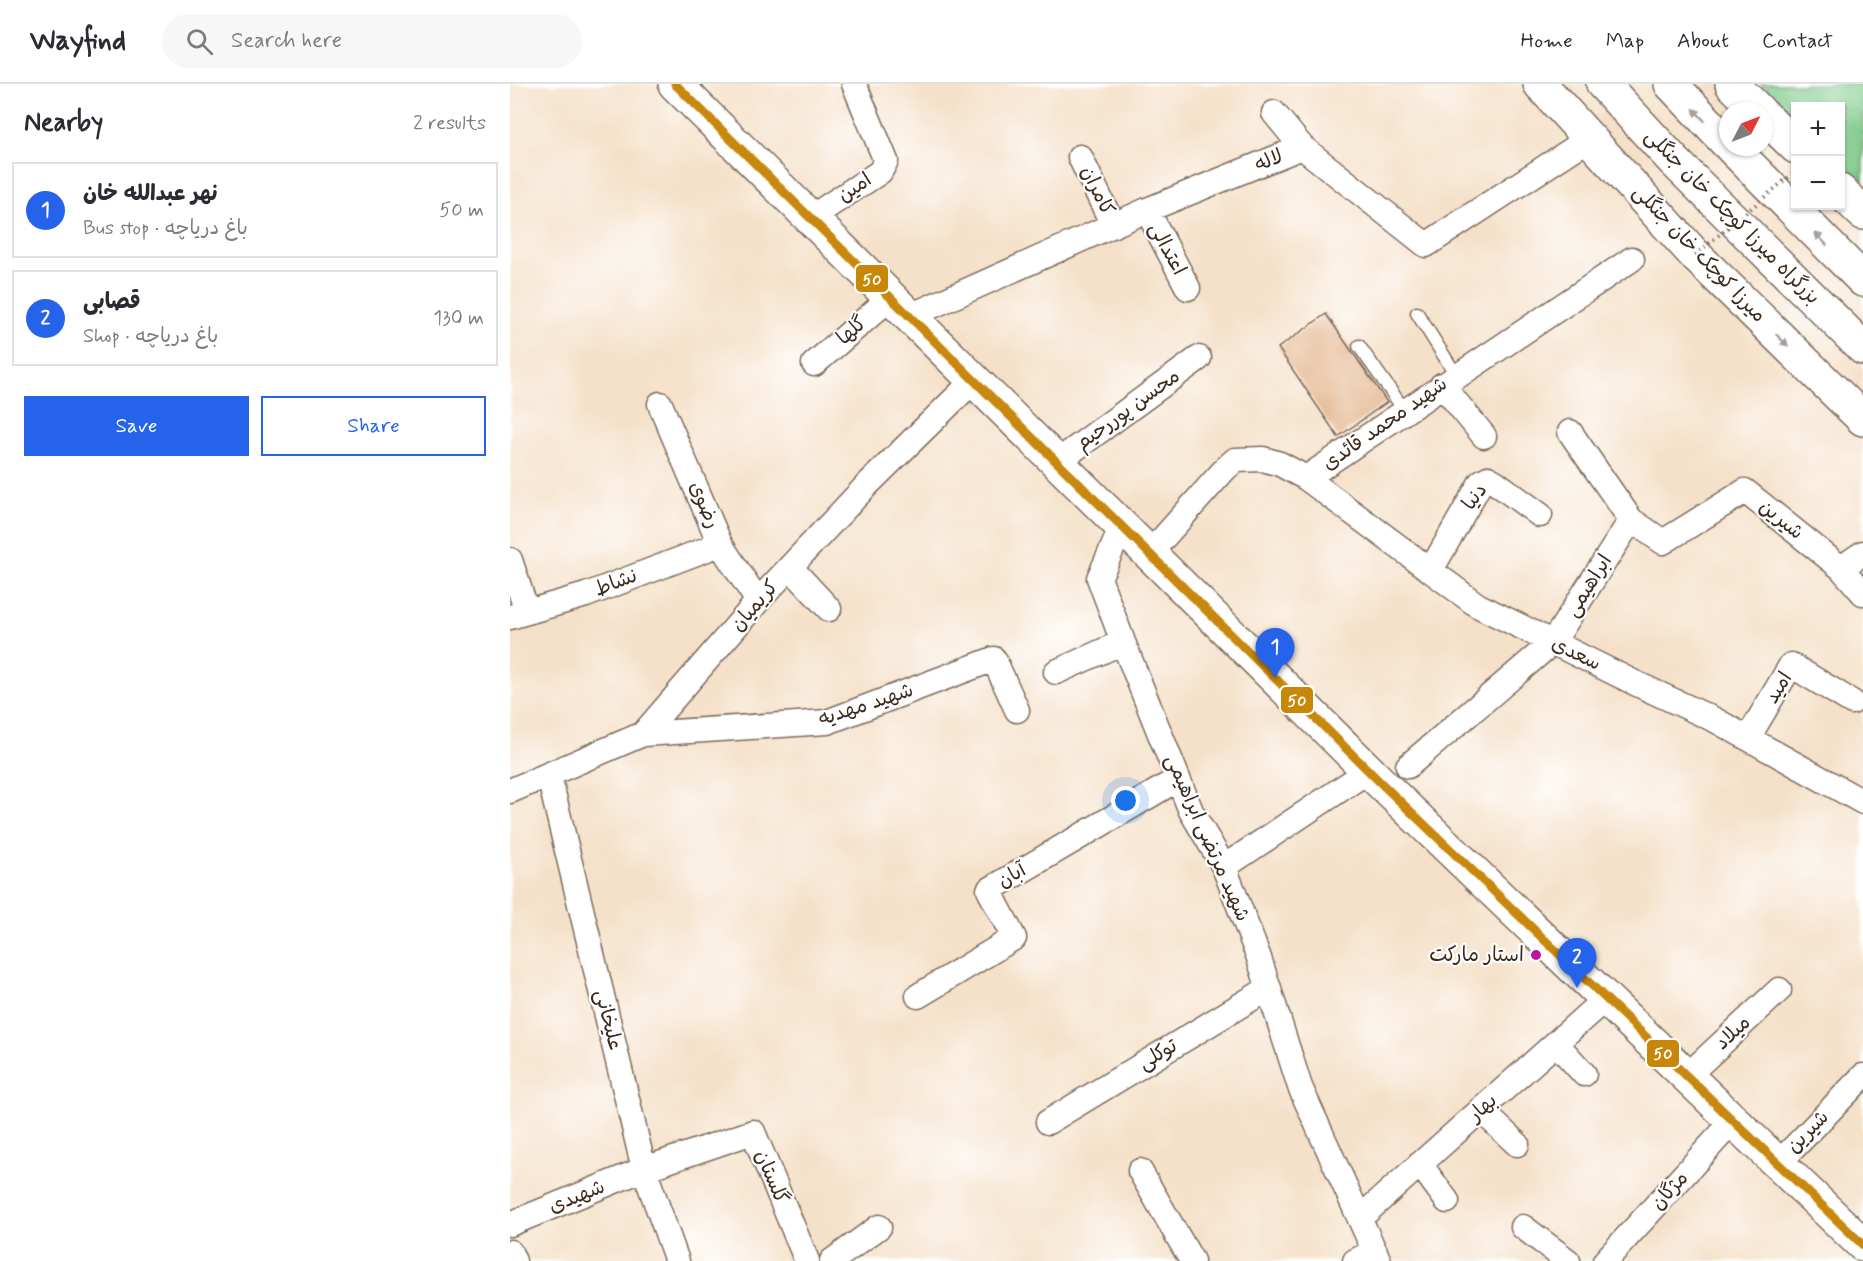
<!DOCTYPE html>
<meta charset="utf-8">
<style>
body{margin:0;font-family:Mynerve,"Playpen Sans Arabic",sans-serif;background:#f7f7f7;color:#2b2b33}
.controls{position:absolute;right:18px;top:18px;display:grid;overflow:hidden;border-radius:0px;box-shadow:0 2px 4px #0004}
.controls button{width:54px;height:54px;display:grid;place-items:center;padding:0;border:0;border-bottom:2px solid #e1e1e2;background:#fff;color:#2b2b33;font:30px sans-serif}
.compass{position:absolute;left:1209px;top:18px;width:54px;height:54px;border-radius:50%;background:#fff;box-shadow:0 2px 4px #0004;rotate:48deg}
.you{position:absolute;left:616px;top:717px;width:21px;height:21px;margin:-15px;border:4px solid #fff;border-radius:50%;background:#1a73e8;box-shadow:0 0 0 9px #1a73e833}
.badge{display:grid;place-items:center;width:39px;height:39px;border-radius:50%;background:#2563eb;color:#fff;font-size:20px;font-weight:700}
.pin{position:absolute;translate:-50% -50px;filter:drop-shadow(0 2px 3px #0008)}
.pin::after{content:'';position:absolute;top:32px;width:21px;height:18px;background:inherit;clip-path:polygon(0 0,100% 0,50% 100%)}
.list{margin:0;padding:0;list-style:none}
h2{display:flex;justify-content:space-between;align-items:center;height:78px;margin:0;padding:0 24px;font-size:26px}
h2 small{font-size:20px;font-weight:400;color:#7c7c81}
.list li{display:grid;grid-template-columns:39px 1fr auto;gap:18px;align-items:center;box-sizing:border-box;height:96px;margin:0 12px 12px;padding:0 12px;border:2px solid #e1e1e2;border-radius:0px}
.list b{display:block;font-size:22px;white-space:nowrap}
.list p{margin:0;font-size:20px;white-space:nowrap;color:#7c7c81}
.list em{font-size:20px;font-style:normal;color:#7c7c81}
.actions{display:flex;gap:12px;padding:18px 24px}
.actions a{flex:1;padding:14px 0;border:2px solid #2563eb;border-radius:0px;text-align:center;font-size:21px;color:#2563eb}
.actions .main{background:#2563eb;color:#fff}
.icon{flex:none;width:33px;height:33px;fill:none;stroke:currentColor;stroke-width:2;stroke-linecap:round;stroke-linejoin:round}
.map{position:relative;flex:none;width:1353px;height:1177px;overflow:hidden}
header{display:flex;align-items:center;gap:36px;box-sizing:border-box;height:84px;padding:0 30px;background:#fff;border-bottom:2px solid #e1e1e2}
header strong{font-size:28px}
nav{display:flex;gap:33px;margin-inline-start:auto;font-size:21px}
.search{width:420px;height:54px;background:#f7f7f7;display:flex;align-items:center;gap:15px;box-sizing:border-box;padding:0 21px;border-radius:33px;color:#7c7c81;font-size:22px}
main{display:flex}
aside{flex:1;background:#fff}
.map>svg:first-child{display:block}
</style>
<header>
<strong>Wayfind</strong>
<div class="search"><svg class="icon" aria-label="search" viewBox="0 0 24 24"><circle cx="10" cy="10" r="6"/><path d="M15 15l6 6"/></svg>Search here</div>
<nav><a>Home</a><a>Map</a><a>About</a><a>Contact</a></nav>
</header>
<main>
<aside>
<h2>Nearby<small>2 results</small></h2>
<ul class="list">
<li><span class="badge">1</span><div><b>نهر عبدالله خان</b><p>Bus stop · باغ دریاچه</p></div><em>50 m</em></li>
<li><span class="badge">2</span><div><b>قصابی</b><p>Shop · باغ دریاچه</p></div><em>130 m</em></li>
</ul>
<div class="actions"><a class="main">Save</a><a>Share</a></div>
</aside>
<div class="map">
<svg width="1353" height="1177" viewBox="0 0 1353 1177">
<rect width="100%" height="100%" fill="#fff"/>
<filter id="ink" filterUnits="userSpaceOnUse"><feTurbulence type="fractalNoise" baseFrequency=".0167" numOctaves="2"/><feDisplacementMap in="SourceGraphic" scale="12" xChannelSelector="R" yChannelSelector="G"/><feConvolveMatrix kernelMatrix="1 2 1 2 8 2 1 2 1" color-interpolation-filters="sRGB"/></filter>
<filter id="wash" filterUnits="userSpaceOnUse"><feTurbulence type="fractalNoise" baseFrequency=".008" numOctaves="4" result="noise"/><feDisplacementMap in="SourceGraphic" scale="24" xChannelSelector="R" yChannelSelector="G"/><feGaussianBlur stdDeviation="1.35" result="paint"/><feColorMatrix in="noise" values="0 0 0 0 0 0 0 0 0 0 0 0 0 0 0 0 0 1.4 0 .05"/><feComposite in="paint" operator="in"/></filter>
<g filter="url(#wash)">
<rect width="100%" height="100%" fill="#f5e1c9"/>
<path fill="#7cc886" stroke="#5c7952" stroke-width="1.5" d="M1251 0H1353V99L1331 77 1330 22H1286L1285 33Z"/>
<g id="blocks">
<path fill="#e2b187" d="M816 230 877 318 828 353 768 264Z"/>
</g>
</g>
<g filter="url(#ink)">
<use href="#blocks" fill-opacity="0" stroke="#7c6a5a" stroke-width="1.5"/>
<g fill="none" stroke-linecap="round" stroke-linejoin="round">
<g stroke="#7c6a5a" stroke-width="15">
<path id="lane" d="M907 229 946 291
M849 262 895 327"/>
</g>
<g stroke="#7c6a5a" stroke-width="27">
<path id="street" d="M764 29 792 63 916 161 1080 54
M570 73 603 141
M637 126 678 204
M300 134 370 88 376 77 344 0
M400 232 637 126 792 63
M304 280 380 214
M932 301 974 352
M150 320 210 460 248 517
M547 378 689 274
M796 394 967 521 1125 599 1205 636 1353 718
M1121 436 1153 458 1235 407 1331 484 1353 509
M612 443 589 494 613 558 681 727 714 783 749 874 790 1003 869 1177
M639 470 715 385 725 376 753 375 770 380 796 394 1122 175
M0 476 17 528
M280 483 319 525
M1331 484 1353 469
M921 486 971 398 978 394 985 398 1030 431
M0 533 76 511 210 460
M546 588 613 558
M133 650 317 638 484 575 507 626
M1238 654 1281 581 1342 618
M898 682 1043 558 1121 436 1060 348
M39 692 134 1085 167 1177
M0 707 133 650 248 517 356 402 464 296
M714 783 858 687
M408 912 504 854 479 806 668 695
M1046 959 1074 990
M1177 992 1269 906
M971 1026 1007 1060
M538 1038 759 904
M1269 1079 1353 992
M910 1080 937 1117
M630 1087 682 1177
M851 1133 1096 914
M0 1140 134 1085 243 1048 297 1177
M1013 1143 1058 1177
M0 1168 4 1177
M322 1177 369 1143
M845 1177 865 1167
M1095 1177 1224 1036"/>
</g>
<g stroke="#7c6a5a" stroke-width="36">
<path id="secondary" d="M165 0 875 703 1353 1161"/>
</g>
<g stroke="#7c6a5a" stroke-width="36">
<path id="primary" d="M1030 0 1185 171 1353 335
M1222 0 1249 27
M1254 32 1286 63
M1330 107 1353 129"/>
</g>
<g stroke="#7c6a5a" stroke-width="36">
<path id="highway" d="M1093 0 1164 77 1353 264
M1161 0 1218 60
M1221 63 1353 196"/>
</g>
<use href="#lane" stroke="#fff" stroke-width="12"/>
<use href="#street" stroke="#fff" stroke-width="24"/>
<use href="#secondary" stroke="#fff" stroke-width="33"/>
<use href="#primary" stroke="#fff" stroke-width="33"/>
<use href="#highway" stroke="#fff" stroke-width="33"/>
<path stroke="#7c6a5a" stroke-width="4" stroke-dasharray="1.5 4.5" stroke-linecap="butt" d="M1185 171 1286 87"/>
<g stroke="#fff" stroke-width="14">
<path id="bus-1" d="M165 0 875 703 1353 1161"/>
</g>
<use href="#bus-1" stroke="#c88708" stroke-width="9"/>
</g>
<defs><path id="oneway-solid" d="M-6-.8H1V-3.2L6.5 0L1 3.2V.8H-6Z" transform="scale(1.5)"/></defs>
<g fill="#a79f9a">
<use href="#oneway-solid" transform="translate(1189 31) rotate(-133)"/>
<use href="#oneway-solid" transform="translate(1311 155) rotate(-135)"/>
<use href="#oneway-solid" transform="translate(1272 256) rotate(44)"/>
</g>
</g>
<circle fill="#b5179e" stroke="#fff" stroke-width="2" cx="1026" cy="871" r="6"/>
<g text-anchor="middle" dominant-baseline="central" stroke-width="4.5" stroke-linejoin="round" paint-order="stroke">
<g font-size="20" fill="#3b2a1e" stroke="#fff">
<text transform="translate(759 77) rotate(-22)">لاله</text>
<text transform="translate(345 104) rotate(-34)">امین</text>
<text transform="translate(587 107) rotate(64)">کامران</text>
<text transform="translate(1222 133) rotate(45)">بزرگراه میرزا کوچک خان جنگلی</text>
<text transform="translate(657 165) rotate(62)">اعتدالی</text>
<text transform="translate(1189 170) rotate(46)">میرزا کوچک خان جنگلی</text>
<text transform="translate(342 247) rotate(-41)">گلها</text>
<text transform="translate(618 326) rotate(-36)">محسن پوررحیم</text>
<text transform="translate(875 340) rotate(-35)">شهید محمد قائدی</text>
<text transform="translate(965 413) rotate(-54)">دنیا</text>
<text transform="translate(194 421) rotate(67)">رضوی</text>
<text transform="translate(1271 436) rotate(39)">شیرین</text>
<text transform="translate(106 499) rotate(-21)">نشاط</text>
<text transform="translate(1079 502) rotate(-58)">ابراهیمی</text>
<text transform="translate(245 522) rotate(-49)">کریمیان</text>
<text transform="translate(1066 570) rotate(26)">سعدی</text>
<text transform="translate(1269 604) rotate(-58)">امید</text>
<text transform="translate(356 621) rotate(-18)">شهید مهدیه</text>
<text transform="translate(697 754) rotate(66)">شهید مرتضی ابراهیمی</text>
<text transform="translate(502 792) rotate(-30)">آبان</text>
<text transform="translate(98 936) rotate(76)">علیخانی</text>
<text transform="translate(1223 949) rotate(-43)">میلاد</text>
<text transform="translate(648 971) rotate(-31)">توکلی</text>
<text transform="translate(973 1024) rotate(-42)">بهار</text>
<text transform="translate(1298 1048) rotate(-46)">شیرین</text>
<text transform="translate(261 1093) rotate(67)">گلستان</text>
<text transform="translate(1160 1107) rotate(-48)">مژگان</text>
<text transform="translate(67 1113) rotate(-22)">شهیدی</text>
</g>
<g font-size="20" fill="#3b2a1e" stroke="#fff" text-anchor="end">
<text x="1014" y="871">استار مارکت</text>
</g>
</g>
<g stroke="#fff" stroke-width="2">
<rect x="345" y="180" width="34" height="29" rx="6" fill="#c88708"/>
<rect x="770" y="602" width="34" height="28" rx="6" fill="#c88708"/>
<rect x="1136" y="955" width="34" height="29" rx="6" fill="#c88708"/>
</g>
<g font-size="16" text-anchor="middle" font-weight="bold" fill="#fff">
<text x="362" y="201">50</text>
<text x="787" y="622">50</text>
<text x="1153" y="975">50</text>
</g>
</svg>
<div class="controls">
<button>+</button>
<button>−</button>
</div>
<svg class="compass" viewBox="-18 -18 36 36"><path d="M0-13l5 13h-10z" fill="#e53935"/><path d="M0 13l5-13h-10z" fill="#7c7c81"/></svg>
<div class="you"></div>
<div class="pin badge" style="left:765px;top:594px">1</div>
<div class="pin badge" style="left:1067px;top:904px">2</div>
</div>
</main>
